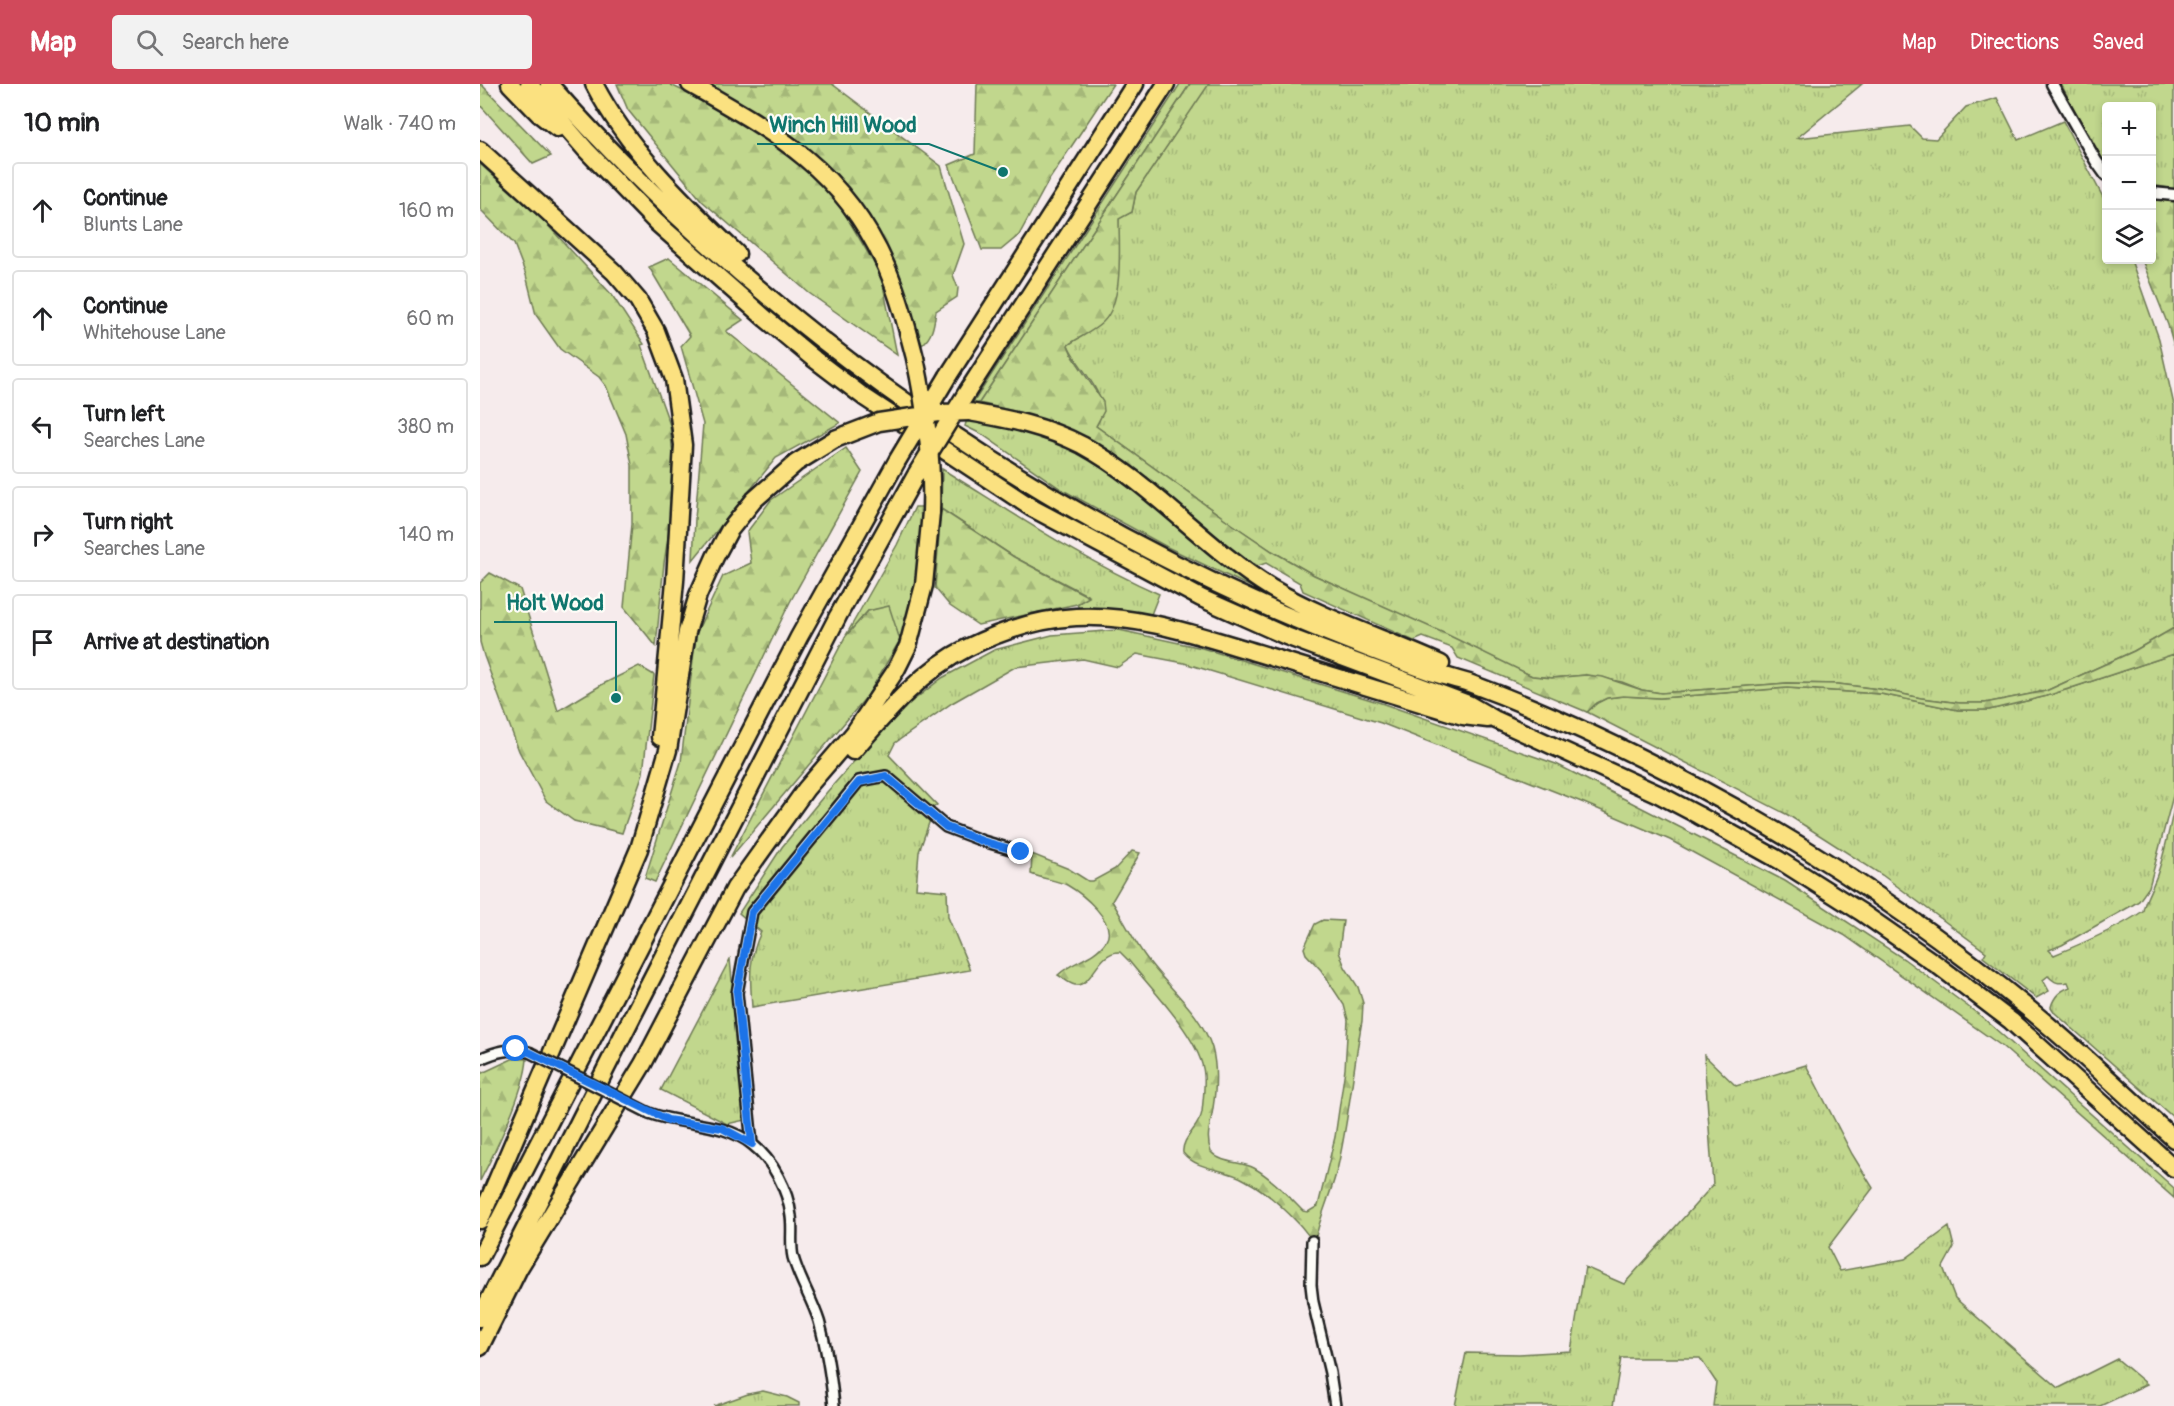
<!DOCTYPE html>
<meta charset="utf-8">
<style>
body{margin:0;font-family:Pangolin,sans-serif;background:#f2f2f2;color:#202124}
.controls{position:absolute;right:18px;top:18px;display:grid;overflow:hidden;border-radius:6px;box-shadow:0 3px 9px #0003}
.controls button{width:54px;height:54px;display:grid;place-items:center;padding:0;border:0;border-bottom:2px solid #e0e0e0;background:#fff;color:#202124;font:30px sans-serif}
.stop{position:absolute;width:18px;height:18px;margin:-14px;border:4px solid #1a73e8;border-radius:50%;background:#fff}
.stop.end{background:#1a73e8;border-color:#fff;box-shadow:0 2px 6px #0008}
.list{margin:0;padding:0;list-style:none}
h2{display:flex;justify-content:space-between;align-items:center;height:78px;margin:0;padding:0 24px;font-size:26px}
h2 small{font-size:20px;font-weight:400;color:#757577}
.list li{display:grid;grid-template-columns:39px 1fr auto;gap:18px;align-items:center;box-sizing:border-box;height:96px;margin:0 12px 12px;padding:0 12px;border:2px solid #e0e0e0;border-radius:6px}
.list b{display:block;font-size:22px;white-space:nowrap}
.list p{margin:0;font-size:20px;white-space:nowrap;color:#757577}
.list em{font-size:20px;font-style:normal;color:#757577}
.icon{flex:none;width:33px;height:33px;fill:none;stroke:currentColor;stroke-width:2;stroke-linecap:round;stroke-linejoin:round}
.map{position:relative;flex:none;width:1694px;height:1322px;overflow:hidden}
header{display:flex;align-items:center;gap:36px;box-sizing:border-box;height:84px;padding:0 30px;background:#d1495b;color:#fff}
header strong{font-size:28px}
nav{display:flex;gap:33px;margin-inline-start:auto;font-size:21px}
.search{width:420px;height:54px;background:#f2f2f2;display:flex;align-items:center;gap:15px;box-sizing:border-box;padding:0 21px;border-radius:6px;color:#757577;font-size:22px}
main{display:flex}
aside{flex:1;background:#fff}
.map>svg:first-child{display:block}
</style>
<header>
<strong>Map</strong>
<div class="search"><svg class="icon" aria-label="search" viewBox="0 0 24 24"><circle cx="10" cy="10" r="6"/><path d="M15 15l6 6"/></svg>Search here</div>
<nav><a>Map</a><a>Directions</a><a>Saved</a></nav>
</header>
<main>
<aside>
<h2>10 min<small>Walk · 740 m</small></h2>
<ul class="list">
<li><svg class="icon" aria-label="ahead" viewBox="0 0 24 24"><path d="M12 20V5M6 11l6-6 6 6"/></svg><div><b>Continue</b><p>Blunts Lane</p></div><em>160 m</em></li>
<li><svg class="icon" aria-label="ahead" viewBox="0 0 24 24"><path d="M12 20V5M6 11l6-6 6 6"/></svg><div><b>Continue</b><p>Whitehouse Lane</p></div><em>60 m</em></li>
<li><svg class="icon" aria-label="left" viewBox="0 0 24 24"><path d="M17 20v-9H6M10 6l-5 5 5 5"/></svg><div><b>Turn left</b><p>Searches Lane</p></div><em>380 m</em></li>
<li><svg class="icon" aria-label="right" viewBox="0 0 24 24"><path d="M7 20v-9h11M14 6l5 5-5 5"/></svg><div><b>Turn right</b><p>Searches Lane</p></div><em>140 m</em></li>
<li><svg class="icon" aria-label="arrive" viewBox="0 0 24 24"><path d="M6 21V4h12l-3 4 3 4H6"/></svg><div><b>Arrive at destination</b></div></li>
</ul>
</aside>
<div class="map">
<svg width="1694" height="1322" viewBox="0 0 1694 1322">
<defs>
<pattern id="grass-tufts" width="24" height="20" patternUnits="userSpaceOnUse" patternTransform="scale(1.5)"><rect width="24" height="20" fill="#c1d78d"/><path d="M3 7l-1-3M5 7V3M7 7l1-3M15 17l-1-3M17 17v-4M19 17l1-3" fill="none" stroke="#a5b879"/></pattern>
<pattern id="forest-firs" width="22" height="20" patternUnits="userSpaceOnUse" patternTransform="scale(1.5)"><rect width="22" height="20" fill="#c1d78d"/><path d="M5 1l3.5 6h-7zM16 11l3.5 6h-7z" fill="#a5b879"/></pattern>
</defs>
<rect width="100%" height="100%" fill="#f6ebec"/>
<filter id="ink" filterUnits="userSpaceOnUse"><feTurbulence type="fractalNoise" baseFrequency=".0167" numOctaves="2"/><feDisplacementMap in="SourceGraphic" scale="12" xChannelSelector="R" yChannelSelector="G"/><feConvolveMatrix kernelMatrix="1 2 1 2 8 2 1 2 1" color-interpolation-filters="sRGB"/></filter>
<g filter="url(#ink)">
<path fill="url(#grass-tufts)" stroke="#6e7a54" stroke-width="1.5" d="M700 0H710L499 319H493Z
M728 0H1382L1317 54 1430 42 1442 54 1456 55 1486 23 1517 14 1538 56 1583 37 1626 119V176H1651L1679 255 1694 321V544L1654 567 1566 607 1505 619H1480L1441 614 1399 605 1358 600 1307 599 1181 609 1162 606 1142 598 1106 591 1072 594 1052 592 834 491 792 467 752 440 616 342C635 313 599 287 588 261L598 254 635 213 639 134 652 128 656 108Z
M1581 0H1694V105L1672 101V22H1626V80L1617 68Z
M487 335 510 337 582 358 609 373 641 395 792 513 687 463 581 405 503 351 485 342Z
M462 385C533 429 602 476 679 510L670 533 600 527 597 520 609 512 534 473 461 425Z
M435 423H444L435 512 423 553 420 556 408 523 388 527 365 553 417 461Z
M639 546 722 564 901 619 1076 680 1305 797 1424 875 1502 933 1694 1104V1114L1523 963 1364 851 1190 756 1104 719 901 639 704 579 657 570 638 583 603 575 535 583 472 619 415 659 409 671 457 721 444 730 450 736 439 768 436 804 467 807 468 833 490 886 272 923C270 893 268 876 281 848L259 829 302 763 347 708 416 630 462 594 514 566 572 551Z
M1694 570V708L1669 803 1659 817 1651 822 1582 861 1569 866 1574 871C1601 860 1639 844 1663 827 1665 814 1674 802 1678 788 1685 768 1689 746 1694 724V1034L1575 929 1571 923C1574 912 1580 907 1590 903L1588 898C1578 900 1575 899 1568 892L1563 896 1569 907 1556 914 1503 873 1506 868 1402 791 1308 731 1107 628 1117 619 1127 614 1143 612 1180 614 1307 604 1401 610 1478 626H1509L1567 612Z
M250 875 265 1036 247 1040 181 1006Z
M1224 971 1256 1002 1326 981 1372 1070 1393 1104 1348 1163 1360 1187 1425 1175 1469 1143 1474 1163 1463 1183 1475 1214 1579 1304 1637 1275 1667 1300 1620 1322H1233L1236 1298 1220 1274H1141L1133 1322H975L986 1269 1039 1270 1091 1267 1105 1183 1144 1200 1233 1101Z
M283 1307 307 1313 319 1319V1322H234L268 1310Z"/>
<path fill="url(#forest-firs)" stroke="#6e7a54" stroke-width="1.5" d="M0 0H1L71 72 53 80 0 21Z
M137 0H189L244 27 312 71 359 120 401 191 417 271 329 209 222 117 148 26Z
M226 0H352L461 82 484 160 473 191 478 204 477 213 456 227C454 240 453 252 442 261L436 242H434L377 117C333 63 286 34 226 0Z
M497 0H633L569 96 539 151 521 166H502L469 81 495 70Z
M710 0H729L656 108 652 128 639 135C639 162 644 218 623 238 613 248 599 253 588 261L592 271 623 318 624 327 616 342 752 440 792 467 834 491 966 550 1052 592 1072 594 1106 591 1123 593 1162 606 1181 609 1307 599 1358 600 1399 605 1441 614 1480 619H1505L1566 607 1654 567 1694 544V570L1567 612 1509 626H1478L1401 610 1307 604 1180 614 1143 612 1127 614 1117 619 1107 628 978 574 972 564 943 553 934 557 823 507 820 499 786 479 778 482 751 467 606 354 576 341 543 329 499 319Z
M0 80 63 136 132 211 164 260 161 261 190 341 196 403 184 479 176 562 144 523 152 440V381L146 350 126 302 119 293 80 265 56 231 46 191 34 160 0 125Z
M1672 113 1694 116V262L1688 241 1662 176H1672Z
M189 174 263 236 246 247 360 339 296 374 213 476 215 435 223 340 201 262 210 252 169 183Z
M366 364 382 388 310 518 175 798 165 794 201 678 216 550 243 492 271 479 267 448 291 416Z
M461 425 534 473 609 513 597 520 498 541 470 522 455 504Z
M10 489 40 505 78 627 123 600 159 582 174 591 163 689 142 749 94 737 66 717 39 667 4 572 0 558V499Z
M409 522 420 556 388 611 250 774 365 553 388 527Z
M652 767 660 769 632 817C643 835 653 855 665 872 687 904 720 926 732 964 737 982 736 1005 733 1024 731 1040 725 1052 731 1068 742 1080 760 1077 774 1084 793 1095 808 1112 823 1127L828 1128 838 1122 855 1053 865 985 868 936 864 921 841 886 826 870 824 864 835 840 843 836 863 837 859 868 865 883 878 903 883 919 882 937C873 985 869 1034 858 1082 852 1108 840 1131 835 1157 827 1152 825 1146 819 1140 804 1124 784 1106 765 1096 745 1084 718 1087 703 1069 701 1054 720 1043 722 1028 723 1017 725 1003 724 991 722 956 671 905 649 877L640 868C617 867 613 903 595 901 589 900 583 894 578 891 592 877 614 875 626 857 638 838 601 809 587 801 576 796 563 795 551 790L552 770 589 785 608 797H613L635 785Z
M32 975H47C45 1006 15 1068 0 1097V990Z"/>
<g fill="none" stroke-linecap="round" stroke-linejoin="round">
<g stroke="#1c1c1c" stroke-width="14">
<path id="minor" d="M0 975C17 967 30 964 49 968
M169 1029C203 1042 244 1037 273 1061 293 1077 308 1106 311 1132 313 1145 310 1160 313 1173 319 1195 332 1215 339 1237 347 1265 351 1293 354 1322
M272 1060 257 909 272 828 379 697 406 692 466 743 503 757 541 768
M832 1157 831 1201 833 1218 850 1289 855 1322"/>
</g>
<g stroke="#1c1c1c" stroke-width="15">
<path id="tertiary" d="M1572 0 1616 77 1626 91
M1672 109 1694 111"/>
</g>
<g stroke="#1c1c1c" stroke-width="21">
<path id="motorway" d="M30 0 59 30 77 44
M49 0 106 66 176 138 286 235 334 275 384 313 552 424 721 514 806 552 988 620 1014 635 1178 710 1218 731 1299 776 1381 828 1460 883 1531 937 1694 1084
M69 0C267 224 522 407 796 527 847 549 899 569 951 588 964 592 976 595 989 599 1068 628 1146 665 1221 705 1338 767 1453 846 1555 930 1603 970 1648 1013 1694 1055
M114 0C148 66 204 119 257 170
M210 0C297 49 364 87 406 182 419 212 427 243 435 274
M0 66 134 188 158 216 176 247 194 295 203 361 195 497 180 653
M468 292 655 0
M489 305 686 0
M489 328C529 335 565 342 602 361 672 399 723 462 791 504 845 536 904 554 961 580
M373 667C406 629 441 587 487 564 521 547 558 535 596 533 658 530 720 552 778 569 847 590 915 611 983 632L1008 635
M0 1136 159 765 188 666 207 548 218 511 235 473 249 447 274 416 316 379 355 355
M0 1173 319 553 417 377
M0 1234 152 933 358 532 437 389
M0 1263 39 1184 163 980 255 804 326 705 374 649 416 586 428 562 444 501 451 428"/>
</g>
<use href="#minor" stroke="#fdfcf7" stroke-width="9"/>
<use href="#tertiary" stroke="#fdfcf7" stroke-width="10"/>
<use href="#motorway" stroke="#fbe180" stroke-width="16"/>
<g stroke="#1c1c1c" stroke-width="14" stroke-linecap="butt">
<path id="minor-bridge" d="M49 968 169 1029"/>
</g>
<g stroke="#1c1c1c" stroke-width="21" stroke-linecap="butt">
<path id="motorway-bridge" d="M435 274C446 325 453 375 451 428
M355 355 399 338 459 329 489 328
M417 377 468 292
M437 389 489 305"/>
</g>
<use href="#minor-bridge" stroke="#fdfcf7" stroke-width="9"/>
<use href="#motorway-bridge" stroke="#fbe180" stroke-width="16"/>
</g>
</g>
<g fill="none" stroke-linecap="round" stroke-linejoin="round" filter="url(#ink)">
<path stroke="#1a73e8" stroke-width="8" d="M36 965 49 968 188 1036 242 1044 272 1060 257 909 272 828 379 698 406 692 466 743 502 757 541 768"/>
</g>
<path fill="none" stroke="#0f766e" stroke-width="2" d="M523 88L449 60H277M136 614L136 538H14"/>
<g fill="#0f766e" stroke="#fdfcf7" stroke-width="2">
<circle cx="523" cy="88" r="6"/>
<circle cx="136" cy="614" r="6"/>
</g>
<g font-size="22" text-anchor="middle" font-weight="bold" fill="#0f766e" stroke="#fdfcf7" stroke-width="4.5" stroke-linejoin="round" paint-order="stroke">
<text x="363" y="48">Winch Hill Wood</text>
<text x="75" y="526">Holt Wood</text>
</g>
</svg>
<div class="controls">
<button>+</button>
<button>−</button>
<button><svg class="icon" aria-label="layers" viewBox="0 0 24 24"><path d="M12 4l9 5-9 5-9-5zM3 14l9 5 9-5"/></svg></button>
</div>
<div class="stop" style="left:36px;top:965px"></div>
<div class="stop end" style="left:541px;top:768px"></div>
</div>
</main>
